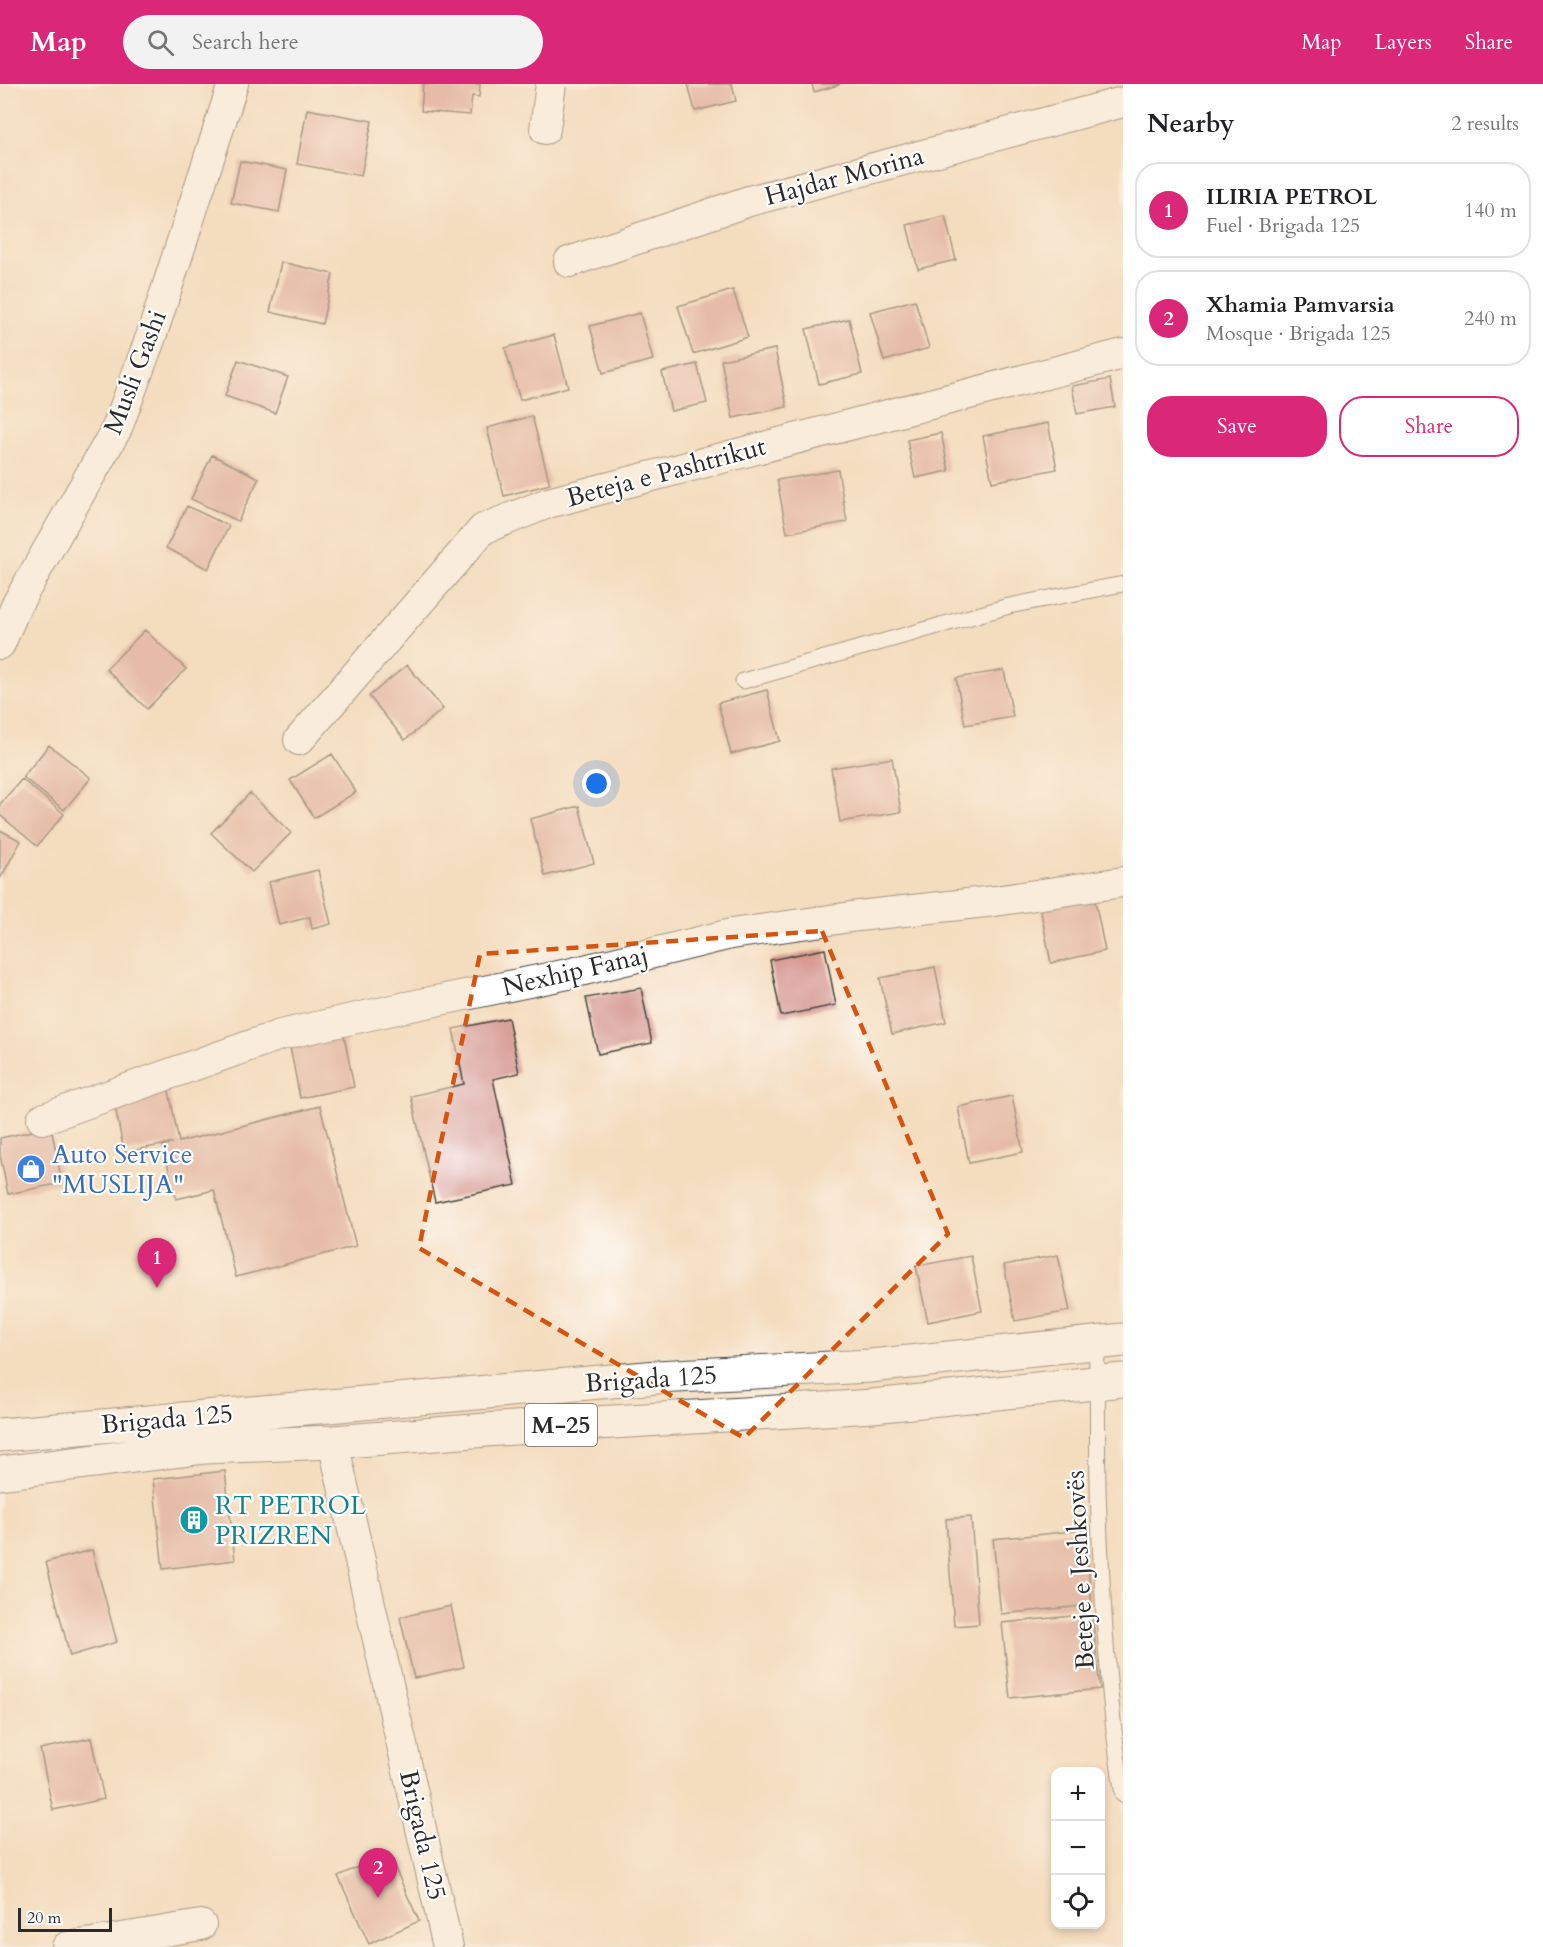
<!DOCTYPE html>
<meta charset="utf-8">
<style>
body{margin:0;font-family:Cardo,serif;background:#f2f2f2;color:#202124}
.controls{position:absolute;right:18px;bottom:18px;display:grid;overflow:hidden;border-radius:12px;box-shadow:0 3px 9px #0003}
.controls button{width:54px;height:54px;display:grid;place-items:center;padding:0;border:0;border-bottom:2px solid #e0e0e0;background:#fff;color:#202124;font:30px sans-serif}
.scale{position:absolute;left:18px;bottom:15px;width:94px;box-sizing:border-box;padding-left:6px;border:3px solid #2b2b2b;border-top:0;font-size:16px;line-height:21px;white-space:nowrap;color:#2b2b2b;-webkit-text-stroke:4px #fff;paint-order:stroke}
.you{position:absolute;left:597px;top:700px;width:21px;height:21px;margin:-15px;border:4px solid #fff;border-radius:50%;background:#1a73e8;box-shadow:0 0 0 9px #1a73e833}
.badge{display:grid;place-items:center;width:39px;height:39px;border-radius:50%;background:#db2777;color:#fff;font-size:20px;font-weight:700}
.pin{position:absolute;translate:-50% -50px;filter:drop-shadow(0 2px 3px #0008)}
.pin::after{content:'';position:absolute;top:32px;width:21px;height:18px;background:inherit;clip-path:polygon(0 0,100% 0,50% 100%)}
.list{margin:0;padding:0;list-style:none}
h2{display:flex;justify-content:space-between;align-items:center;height:78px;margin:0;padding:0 24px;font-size:26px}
h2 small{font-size:20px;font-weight:400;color:#757577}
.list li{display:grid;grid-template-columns:39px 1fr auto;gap:18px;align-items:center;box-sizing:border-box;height:96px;margin:0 12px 12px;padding:0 12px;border:2px solid #e0e0e0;border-radius:24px}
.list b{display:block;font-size:22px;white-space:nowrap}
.list p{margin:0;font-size:20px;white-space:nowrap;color:#757577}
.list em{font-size:20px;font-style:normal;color:#757577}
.actions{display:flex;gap:12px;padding:18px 24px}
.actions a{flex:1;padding:14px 0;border:2px solid #db2777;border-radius:24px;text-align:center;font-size:21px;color:#db2777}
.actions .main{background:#db2777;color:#fff}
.icon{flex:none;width:33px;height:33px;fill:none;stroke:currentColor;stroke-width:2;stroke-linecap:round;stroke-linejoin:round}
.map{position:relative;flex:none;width:1123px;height:1863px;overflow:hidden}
header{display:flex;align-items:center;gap:36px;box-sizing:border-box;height:84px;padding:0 30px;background:#db2777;color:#fff}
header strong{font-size:28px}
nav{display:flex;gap:33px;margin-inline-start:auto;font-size:21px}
.search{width:420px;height:54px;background:#f2f2f2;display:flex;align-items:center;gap:15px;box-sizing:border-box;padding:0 21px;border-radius:33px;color:#757577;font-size:22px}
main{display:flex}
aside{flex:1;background:#fff}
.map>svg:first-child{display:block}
</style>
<header>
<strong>Map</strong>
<div class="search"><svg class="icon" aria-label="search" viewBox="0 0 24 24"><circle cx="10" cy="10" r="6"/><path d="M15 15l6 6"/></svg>Search here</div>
<nav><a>Map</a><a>Layers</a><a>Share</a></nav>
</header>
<main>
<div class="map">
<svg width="1123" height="1863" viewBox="0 0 1123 1863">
<rect width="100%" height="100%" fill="#fff"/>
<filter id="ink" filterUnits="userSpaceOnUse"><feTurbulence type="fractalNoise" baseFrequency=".0167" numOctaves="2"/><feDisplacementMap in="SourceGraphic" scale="12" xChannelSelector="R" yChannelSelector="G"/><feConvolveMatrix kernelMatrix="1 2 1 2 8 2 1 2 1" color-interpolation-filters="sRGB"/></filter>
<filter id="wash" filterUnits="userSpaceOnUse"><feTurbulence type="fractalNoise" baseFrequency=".008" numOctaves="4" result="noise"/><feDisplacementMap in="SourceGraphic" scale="24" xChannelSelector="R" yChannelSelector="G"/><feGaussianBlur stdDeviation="1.35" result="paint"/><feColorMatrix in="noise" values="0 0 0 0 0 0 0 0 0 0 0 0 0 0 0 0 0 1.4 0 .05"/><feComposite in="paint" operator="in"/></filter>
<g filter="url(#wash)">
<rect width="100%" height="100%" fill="#f4dcbe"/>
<g id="blocks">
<path fill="#d5968e" d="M423 0H480L479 13 472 12 470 31 421 27Z
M688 0H732L736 17 695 27Z
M812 0H839V1L814 8Z
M307 25 372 37 361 92 297 80Z
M240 77 287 86 279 128 231 119Z
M945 132 956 176 918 185 907 141Z
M281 178 333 190 322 240 270 228Z
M733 206 748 253 693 270 678 222Z
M915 216 929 264 884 277 870 228Z
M640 229 653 276 603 289 590 242Z
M849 235 862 290 819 300 806 245Z
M554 251 568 303 520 316 505 264Z
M775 265 787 323 733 334 721 276Z
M238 276 288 293 275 329 225 312Z
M697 280 707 319 671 327 662 288Z
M1110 295 1115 323 1077 330 1072 302Z
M532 332 550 400 504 412 487 344Z
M1048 339 1057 385 992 398 983 352Z
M941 349 949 387 915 394 907 356Z
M212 371 259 394 238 437 191 415Z
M838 386 847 438 787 449 777 396Z
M187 422 229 442 208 485 166 464Z
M145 546 186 585 147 625 106 585Z
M407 581 443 625 405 656 369 612Z
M1004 586 1013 633 965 641 956 594Z
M767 606 780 657 731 670 718 619Z
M49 661 91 694 64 726 23 693Z
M332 670 356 708 314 734 290 696Z
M892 674 901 728 840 738 831 684Z
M22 695 64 730 37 762 0 731V720Z
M250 709 291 749 252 788 211 749Z
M579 722 594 779 545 792 530 735Z
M0 746 21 757 0 795Z
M318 786 331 840 312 845 310 833 279 841 269 798Z
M1094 812 1105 867 1051 879 1040 823Z
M825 865 836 921 781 932 770 876Z
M935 883 946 938 892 950 880 894Z
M641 904 652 959 598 970 586 914Z
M508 934 519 989 493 995 516 1101 435 1118 411 1012 464 1000 453 945Z
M343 947 354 1003 300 1014 289 958Z
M168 1002 179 1058 320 1022 356 1162 236 1193 214 1106 176 1115 163 1062 173 1059 124 1068 113 1012Z
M1012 1012 1023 1068 969 1079 958 1023Z
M51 1043 62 1099 8 1110 0 1071V1054Z
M1058 1171 1070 1227 1015 1237 1004 1181Z
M971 1172 982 1227 928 1238 916 1182Z
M225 1387 235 1476 163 1485 153 1395Z
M971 1433 979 1540 954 1542 946 1435Z
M1084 1446 1092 1521 1001 1530 993 1455Z
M92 1466 117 1558 70 1572 46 1478Z
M451 1522 464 1583 414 1594 400 1533Z
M1092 1530 1100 1605 1010 1614 1002 1539Z
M91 1654 104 1715 53 1726 40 1665Z
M388 1769 419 1837 369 1860 338 1792Z"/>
</g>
</g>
<g filter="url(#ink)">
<use href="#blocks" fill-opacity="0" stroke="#494641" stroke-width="1.5"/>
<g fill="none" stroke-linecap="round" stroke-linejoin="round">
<g stroke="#494641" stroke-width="17">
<path id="service" d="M743 597 1009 522 1123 500
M1096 1258C1099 1316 1096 1374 1099 1432 1103 1525 1108 1619 1123 1711"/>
</g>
<g stroke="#494641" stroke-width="32">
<path id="minor" d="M545 45 551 0
M569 178 749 117 1123 18
M0 560 17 520 117 344 152 250 233 0
M299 656 483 445 548 419 1123 270
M42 1035 280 951 406 923 568 890 731 850 858 832 995 817 1123 798
M333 1358 448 1863
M67 1863 201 1841"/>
</g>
<g stroke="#494641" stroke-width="35">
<path id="primary" d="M0 1351 657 1293 870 1282 1123 1256
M0 1389 206 1363 333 1358 499 1345 873 1322 1123 1296"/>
</g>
<use href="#service" stroke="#fff" stroke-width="15"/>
<use href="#minor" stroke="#fff" stroke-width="30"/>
<use href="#primary" stroke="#fff" stroke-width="33"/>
</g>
</g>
<path d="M0 0H1123V1863H0ZM822 847 948 1150 744 1354 419 1164 480 870Z" fill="#f4dcbe" fill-opacity=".55" fill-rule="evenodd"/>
<path fill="none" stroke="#d5540f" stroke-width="4.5" stroke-dasharray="12 8" stroke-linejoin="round" d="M822 847 948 1150 744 1354 419 1164 480 870Z"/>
<defs>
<g id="shop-disc" transform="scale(1.5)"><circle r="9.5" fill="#3f7fe0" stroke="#fff"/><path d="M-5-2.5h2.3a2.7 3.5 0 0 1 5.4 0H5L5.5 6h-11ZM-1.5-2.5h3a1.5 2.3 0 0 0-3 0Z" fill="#fff"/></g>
<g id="building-disc" transform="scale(1.5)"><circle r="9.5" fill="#0f9aa8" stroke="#fff"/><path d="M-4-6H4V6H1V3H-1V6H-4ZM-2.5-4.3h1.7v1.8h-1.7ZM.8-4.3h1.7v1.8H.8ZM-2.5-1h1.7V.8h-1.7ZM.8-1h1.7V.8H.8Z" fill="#fff"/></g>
</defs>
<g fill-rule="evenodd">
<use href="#shop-disc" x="31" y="1085"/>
<use href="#building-disc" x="194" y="1436"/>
</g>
<g text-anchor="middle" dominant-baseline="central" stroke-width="4.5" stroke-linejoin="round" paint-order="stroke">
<rect fill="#fff" stroke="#6b6b6b" stroke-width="1.5" x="525" y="1320" width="72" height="42" rx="4.5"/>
<g font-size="24" font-weight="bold" fill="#2b2b2b">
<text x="561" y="1341">M-25</text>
</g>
<g font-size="26" fill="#2b2b2b" stroke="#fff">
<text transform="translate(844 92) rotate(-15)">Hajdar Morina</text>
<text transform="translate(135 288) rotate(-69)">Musli Gashi</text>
<text transform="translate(666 388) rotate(-15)">Beteja e Pashtrikut</text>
<text transform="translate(575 887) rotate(-13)">Nexhip Fanaj</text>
<text transform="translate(651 1295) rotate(-4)">Brigada 125</text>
<text transform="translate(167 1335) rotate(-5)">Brigada 125</text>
<text transform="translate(1080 1486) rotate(-93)">Beteje e Jeshkovës</text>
<text transform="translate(423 1751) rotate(77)">Brigada 125</text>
</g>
<g font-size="26" fill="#366cbe" stroke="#fff" text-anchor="start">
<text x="52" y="1070">Auto Service<tspan x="52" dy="30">"MUSLIJA"</tspan></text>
</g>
<g font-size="26" fill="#0d838f" stroke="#fff" text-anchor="start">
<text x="215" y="1421">RT PETROL<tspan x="215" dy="30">PRIZREN</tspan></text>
</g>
</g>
</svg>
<div class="controls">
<button>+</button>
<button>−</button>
<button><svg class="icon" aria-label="locate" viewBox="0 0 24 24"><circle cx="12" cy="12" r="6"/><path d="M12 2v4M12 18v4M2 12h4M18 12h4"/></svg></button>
</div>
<div class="scale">20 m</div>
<div class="you"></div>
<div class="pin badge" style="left:157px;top:1204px">1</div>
<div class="pin badge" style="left:378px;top:1814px">2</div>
</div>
<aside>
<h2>Nearby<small>2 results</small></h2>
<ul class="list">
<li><span class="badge">1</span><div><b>ILIRIA PETROL</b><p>Fuel · Brigada 125</p></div><em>140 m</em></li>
<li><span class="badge">2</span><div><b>Xhamia Pamvarsia</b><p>Mosque · Brigada 125</p></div><em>240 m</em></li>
</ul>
<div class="actions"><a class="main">Save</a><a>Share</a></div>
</aside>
</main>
